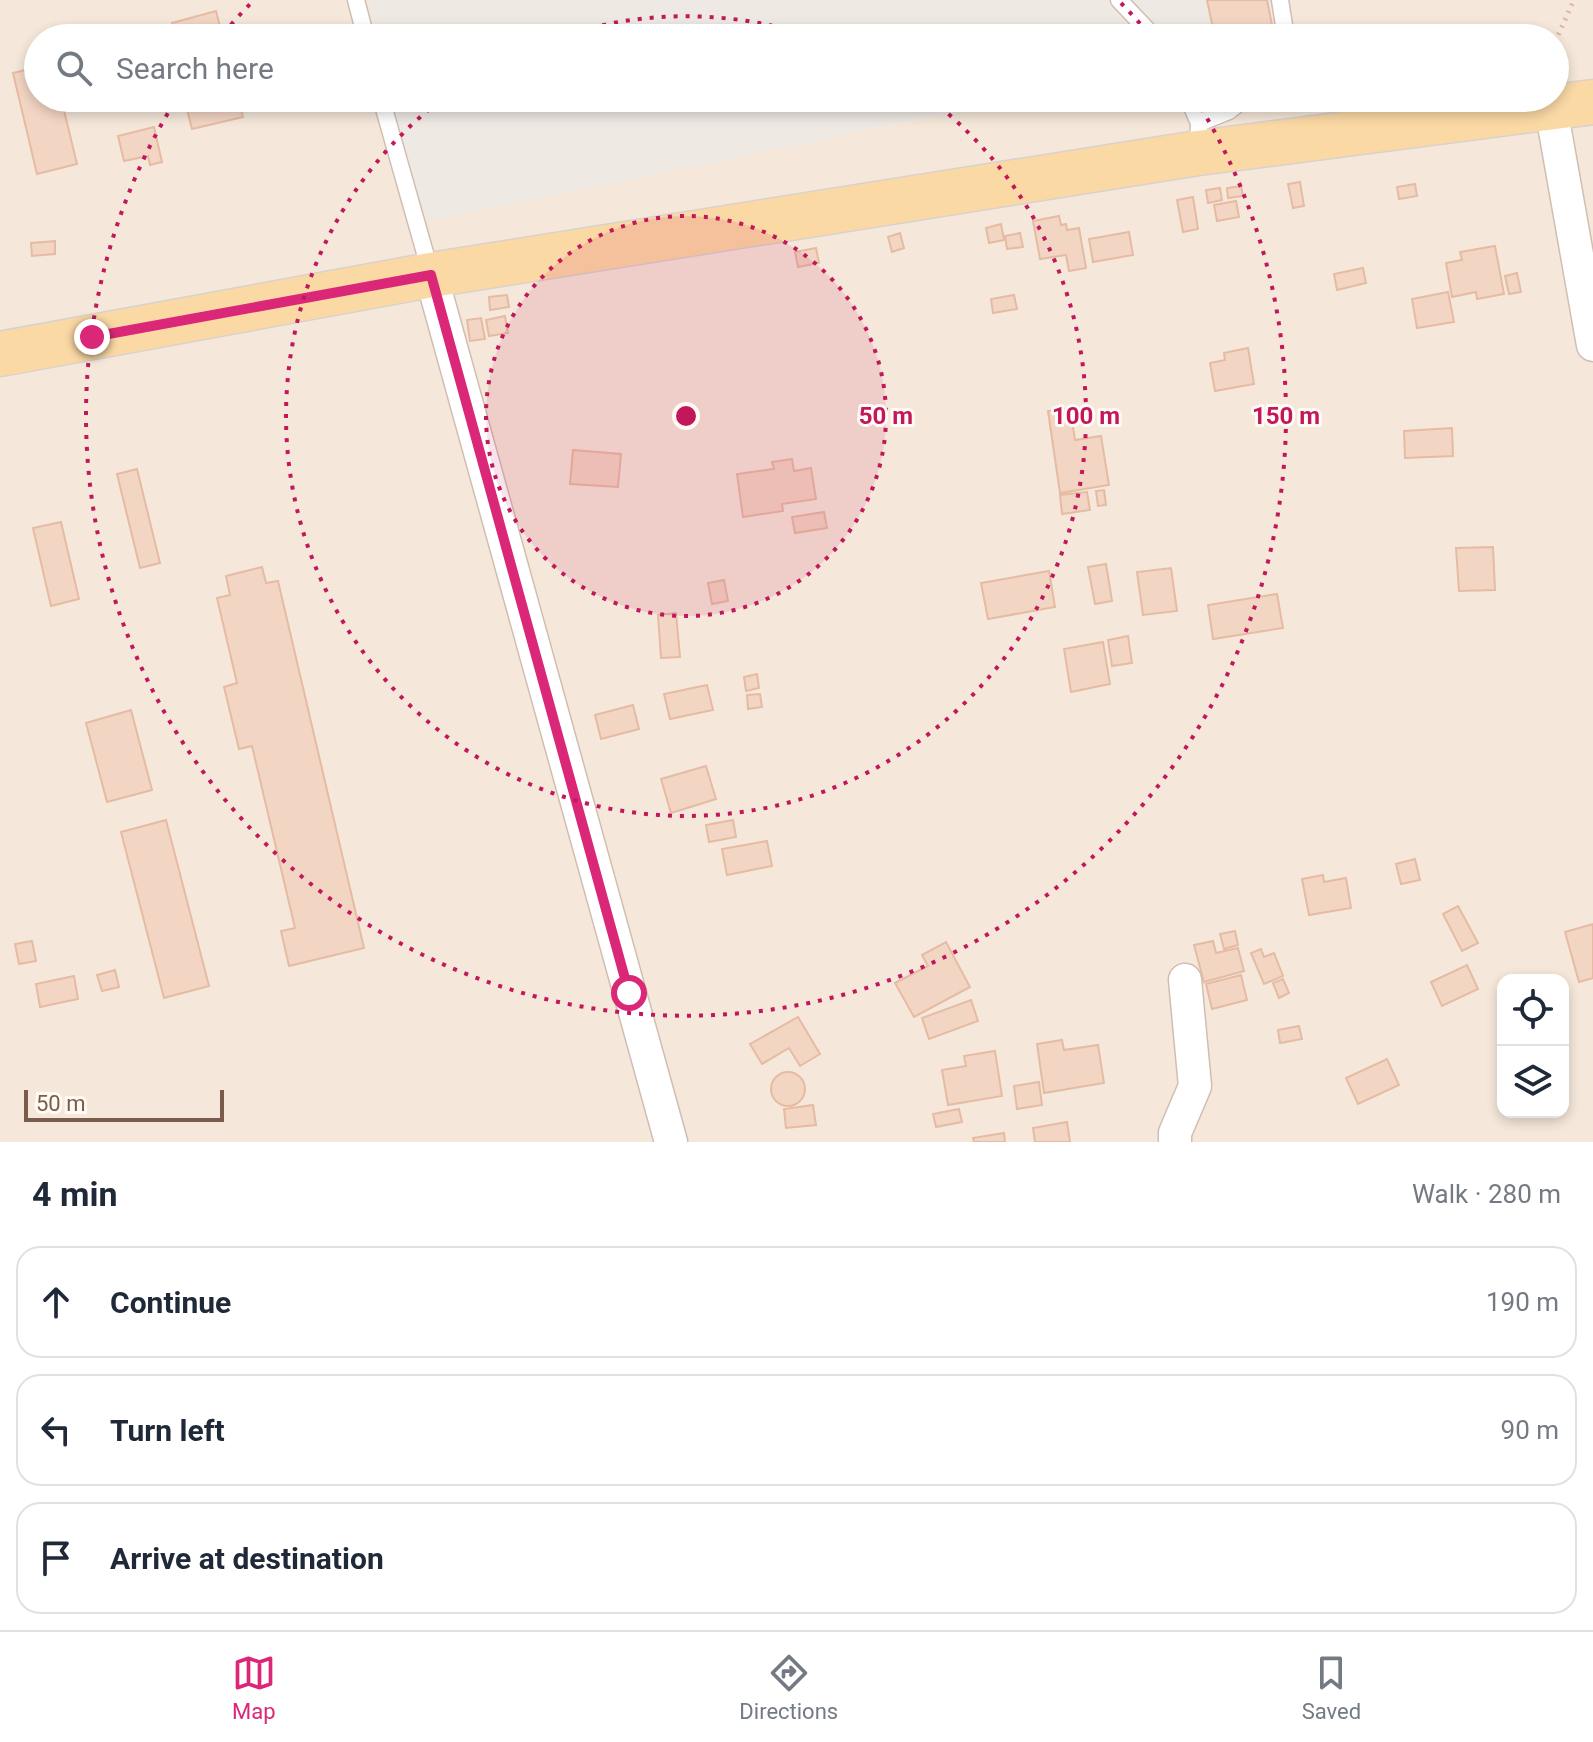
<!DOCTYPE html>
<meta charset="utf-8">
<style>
body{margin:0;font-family:Roboto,sans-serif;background:#f2f2f3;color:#1f2937}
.controls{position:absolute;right:24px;bottom:24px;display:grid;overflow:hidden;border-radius:16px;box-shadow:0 4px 12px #0003}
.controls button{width:72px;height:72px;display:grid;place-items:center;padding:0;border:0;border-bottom:2px solid #e0e1e3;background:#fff;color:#1f2937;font:40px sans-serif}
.scale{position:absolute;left:24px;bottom:20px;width:200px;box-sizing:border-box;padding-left:8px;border:4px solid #7a5c4d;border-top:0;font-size:22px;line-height:28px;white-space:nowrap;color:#7a5c4d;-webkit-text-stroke:6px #fffaf3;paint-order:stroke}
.stop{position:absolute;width:24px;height:24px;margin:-18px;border:6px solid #db2777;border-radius:50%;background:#fff}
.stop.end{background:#db2777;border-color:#fff;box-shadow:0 2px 8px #0008}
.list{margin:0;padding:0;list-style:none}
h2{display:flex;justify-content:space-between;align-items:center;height:104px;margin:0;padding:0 32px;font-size:34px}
h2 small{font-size:26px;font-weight:400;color:#747a83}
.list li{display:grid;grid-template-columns:52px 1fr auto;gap:24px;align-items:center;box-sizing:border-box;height:112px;margin:0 16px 16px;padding:0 16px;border:2px solid #e0e1e3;border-radius:24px}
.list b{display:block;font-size:30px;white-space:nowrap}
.list em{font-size:26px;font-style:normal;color:#747a83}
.icon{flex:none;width:44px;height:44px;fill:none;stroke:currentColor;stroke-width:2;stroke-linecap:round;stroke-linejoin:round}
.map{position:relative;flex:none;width:1593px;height:1142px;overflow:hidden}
.search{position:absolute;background:#fff;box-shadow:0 4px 12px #0003;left:24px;right:24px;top:24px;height:88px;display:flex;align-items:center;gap:20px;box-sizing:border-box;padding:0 28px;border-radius:44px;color:#747a83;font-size:30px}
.sheet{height:488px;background:#fff}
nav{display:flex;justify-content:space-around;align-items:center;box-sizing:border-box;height:112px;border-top:2px solid #e0e1e3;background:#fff;font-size:22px;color:#747a83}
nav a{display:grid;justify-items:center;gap:4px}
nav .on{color:#db2777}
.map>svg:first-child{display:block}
</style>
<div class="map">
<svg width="1593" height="1142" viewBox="0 0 1593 1142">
<rect width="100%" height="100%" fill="#fdf6ec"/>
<path fill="#f5e8da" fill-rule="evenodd" d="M0 0H368L377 38H38V98H392L424 221 1024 98H1555V38H1280L1272 0H1593V1142H0ZM1503 980H1563V1112H1503Z"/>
<path fill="#efe9e4" d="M368 0H1272L1280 38H377Z
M392 98H1024L423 222Z"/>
<path fill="#f3d5c3" stroke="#e6bba3" stroke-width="2" d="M1207 0H1267L1274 35 1261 38H1215Z
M216 11 223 38H176L172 23Z
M38 67V98H61L77 164 37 174 13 73Z
M184 98H238L243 117 192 129Z
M154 127 162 162 150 165 148 156 124 161 118 136Z
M1300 182 1304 206 1293 208 1288 184Z
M1415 184 1417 196 1399 199 1397 187Z
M1241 186 1243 196 1228 198 1227 188Z
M1220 188 1222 200 1208 203 1206 190Z
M1193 197 1198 229 1183 232 1177 200Z
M1236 201 1239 217 1217 221 1214 205Z
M1059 216 1061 225 1066 224 1067 230 1079 228 1086 268 1069 271 1066 255 1040 259 1033 221Z
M1001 224 1004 240 989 243 986 228Z
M1129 232 1133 255 1093 262 1089 239Z
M900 233 904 248 892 252 888 237Z
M1020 233 1023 247 1007 249 1005 236Z
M55 241V254L32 256 31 243Z
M1495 246 1504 294 1477 299 1476 292 1452 297 1446 263 1462 260 1460 252Z
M816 248 819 263 798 267 795 252Z
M1363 268 1366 283 1337 290 1334 274Z
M1517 273 1521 292 1509 294 1505 276Z
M1448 292 1454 322 1417 328 1412 299Z
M507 295 509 307 490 310 489 297Z
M1014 295 1017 309 993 313 991 299Z
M505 316 508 333 489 336 486 320Z
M481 318 485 339 470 341 467 320Z
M1248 348 1254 384 1215 391 1210 363 1225 360 1224 353Z
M1070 408 1075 440 1101 436 1109 485 1060 493 1048 411Z
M1452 428 1453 456 1405 458 1404 431Z
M573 450 621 454 618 487 570 484Z
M792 459 794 471 811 468 816 499 782 504 783 511 743 517 737 474 774 469 772 462Z
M137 469 160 563 140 568 117 474Z
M1104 490 1106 505 1098 506 1096 491Z
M1087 492 1090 510 1062 514 1060 495Z
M824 512 827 528 795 533 792 517Z
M61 522 79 599 51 606 33 528Z
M1493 547 1495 590 1459 591 1456 548Z
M1106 564 1112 601 1095 604 1088 567Z
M262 567 266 583 278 581 364 948 289 966 281 931 295 928 252 746 239 749 224 687 237 683 217 598 230 595 226 576Z
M1171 568 1177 611 1143 615 1137 572Z
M1049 571 1055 607 988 619 981 583Z
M724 580 728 601 712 604 708 583Z
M1277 594 1283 628 1213 639 1208 605Z
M676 613 680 657 661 658 658 615Z
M1128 636 1132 663 1112 666 1108 640Z
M1103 642 1110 684 1071 692 1064 649Z
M757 674 759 688 746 691 744 677Z
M707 685 713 710 670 719 664 694Z
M760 694 762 707 748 709 747 695Z
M633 705 639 729 601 739 595 715Z
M131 710 152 790 107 802 86 723Z
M706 766 716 799 671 813 661 779Z
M166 820 209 986 164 998 121 832Z
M733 820 736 837 709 842 706 825Z
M767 841 772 866 727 875 722 849Z
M1415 859 1420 880 1401 884 1396 864Z
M1323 875 1324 882 1346 878 1351 908 1309 915 1302 879Z
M1458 906 1478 943 1462 951 1443 914Z
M1593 924V978L1579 982 1565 932Z
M1235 931 1238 945 1224 949 1220 934Z
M32 941 36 961 19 964 15 944Z
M1213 941 1216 953 1238 948 1244 971 1204 982 1194 945Z
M946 942 970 987 914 1017 895 983 928 966 922 955Z
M1261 949 1264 957 1274 953 1283 976 1264 984 1251 953Z
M1467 965 1478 989 1442 1006 1431 982Z
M115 970 119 987 102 991 97 975Z
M1241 975 1247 1000 1212 1009 1206 984Z
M74 976 78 999 40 1007 36 984Z
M1283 979 1289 993 1279 998 1273 983Z
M971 1000 978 1021 929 1039 922 1018Z
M798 1017 820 1054 800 1066 789 1048 762 1064 750 1044Z
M1299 1026 1302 1039 1280 1043 1278 1030Z
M1062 1040 1064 1050 1098 1045 1104 1083 1044 1093 1037 1044Z
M995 1051 1002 1096 948 1105 942 1070 966 1066 964 1056Z
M1387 1059 1399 1085 1358 1104 1346 1078Z
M771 1089a17 17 0 1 1 34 0a17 17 0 1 1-34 0Z
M1039 1082 1042 1105 1017 1109 1014 1086Z
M813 1105 816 1125 786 1128 784 1109Z
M959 1109 962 1122 936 1127 933 1114Z
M1067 1122 1070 1142H1035L1033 1128Z
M1004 1133 1005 1142H974L973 1138Z"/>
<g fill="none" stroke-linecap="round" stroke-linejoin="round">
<g stroke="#d1beb0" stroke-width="19">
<path id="lane" d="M356 0 366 38
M1119 0 1155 38
M1280 0 1286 38
M381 98 431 274
M1188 98 1199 123
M1198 152 1199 123 1229 111 1245 98"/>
</g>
<g stroke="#d1beb0" stroke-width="35">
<path id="street" d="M1551 108 1593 345
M431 275 671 1142
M1175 1142V1133L1195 1086 1185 980"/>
</g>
<g stroke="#dad1cd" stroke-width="47">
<path id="primary" d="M0 354 431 275 1198 153 1593 102"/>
</g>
<path stroke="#d9b8a5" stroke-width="5" stroke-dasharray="2 6" stroke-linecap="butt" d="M1555 42 1574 0"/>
<use href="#lane" stroke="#fff" stroke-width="16"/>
<use href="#street" stroke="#fff" stroke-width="32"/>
<use href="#primary" stroke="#fbd9a5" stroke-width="44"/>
</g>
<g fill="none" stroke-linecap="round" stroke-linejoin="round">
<path stroke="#db2777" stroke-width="10" d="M92 337 431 275 629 993"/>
</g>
<circle cx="686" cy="416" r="200" fill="#c2185b" fill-opacity=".12"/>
<g fill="none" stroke="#c2185b" stroke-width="4" stroke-dasharray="4 8">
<circle cx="686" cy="416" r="200"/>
<path d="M556 38A400 400 0 0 1 816 38M930 99A400 400 0 1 1 442 99"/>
<path d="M223 34A600 600 0 0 1 251 3M1121 3A600 600 0 0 1 1149 34M1195 98A600 600 0 1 1 177 98"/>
</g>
<circle cx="686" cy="416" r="12" fill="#c2185b" stroke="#fffaf3" stroke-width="4"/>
<g font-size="24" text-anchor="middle" font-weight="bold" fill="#c2185b" stroke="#fffaf3" stroke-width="6" stroke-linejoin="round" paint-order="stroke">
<text x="886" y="424">50 m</text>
<text x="1086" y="424">100 m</text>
<text x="1286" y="424">150 m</text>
</g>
</svg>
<div class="controls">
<button><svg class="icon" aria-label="locate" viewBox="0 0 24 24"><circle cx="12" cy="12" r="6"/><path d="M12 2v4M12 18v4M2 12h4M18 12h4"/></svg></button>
<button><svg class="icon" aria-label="layers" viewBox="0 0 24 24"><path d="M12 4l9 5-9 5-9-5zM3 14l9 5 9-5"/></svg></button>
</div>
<div class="scale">50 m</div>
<div class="stop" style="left:629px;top:993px"></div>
<div class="stop end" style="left:92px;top:337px"></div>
<div class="search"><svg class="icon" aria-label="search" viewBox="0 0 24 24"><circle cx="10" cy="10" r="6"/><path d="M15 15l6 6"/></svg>Search here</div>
</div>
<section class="sheet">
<h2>4 min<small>Walk · 280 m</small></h2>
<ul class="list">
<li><svg class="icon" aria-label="ahead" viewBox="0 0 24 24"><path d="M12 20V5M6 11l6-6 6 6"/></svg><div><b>Continue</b></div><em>190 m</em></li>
<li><svg class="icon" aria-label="left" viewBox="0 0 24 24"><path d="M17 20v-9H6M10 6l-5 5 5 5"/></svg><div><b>Turn left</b></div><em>90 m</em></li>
<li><svg class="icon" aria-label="arrive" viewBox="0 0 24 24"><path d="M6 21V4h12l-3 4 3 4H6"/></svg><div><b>Arrive at destination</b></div></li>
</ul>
</section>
<nav>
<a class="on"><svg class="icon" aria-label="map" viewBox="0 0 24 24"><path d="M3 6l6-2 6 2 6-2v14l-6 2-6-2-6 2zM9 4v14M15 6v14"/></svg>Map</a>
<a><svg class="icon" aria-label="directions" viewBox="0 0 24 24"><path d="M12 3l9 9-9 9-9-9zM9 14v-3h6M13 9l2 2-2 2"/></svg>Directions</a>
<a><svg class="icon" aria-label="saved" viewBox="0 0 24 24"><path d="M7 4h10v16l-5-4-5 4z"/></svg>Saved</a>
</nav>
